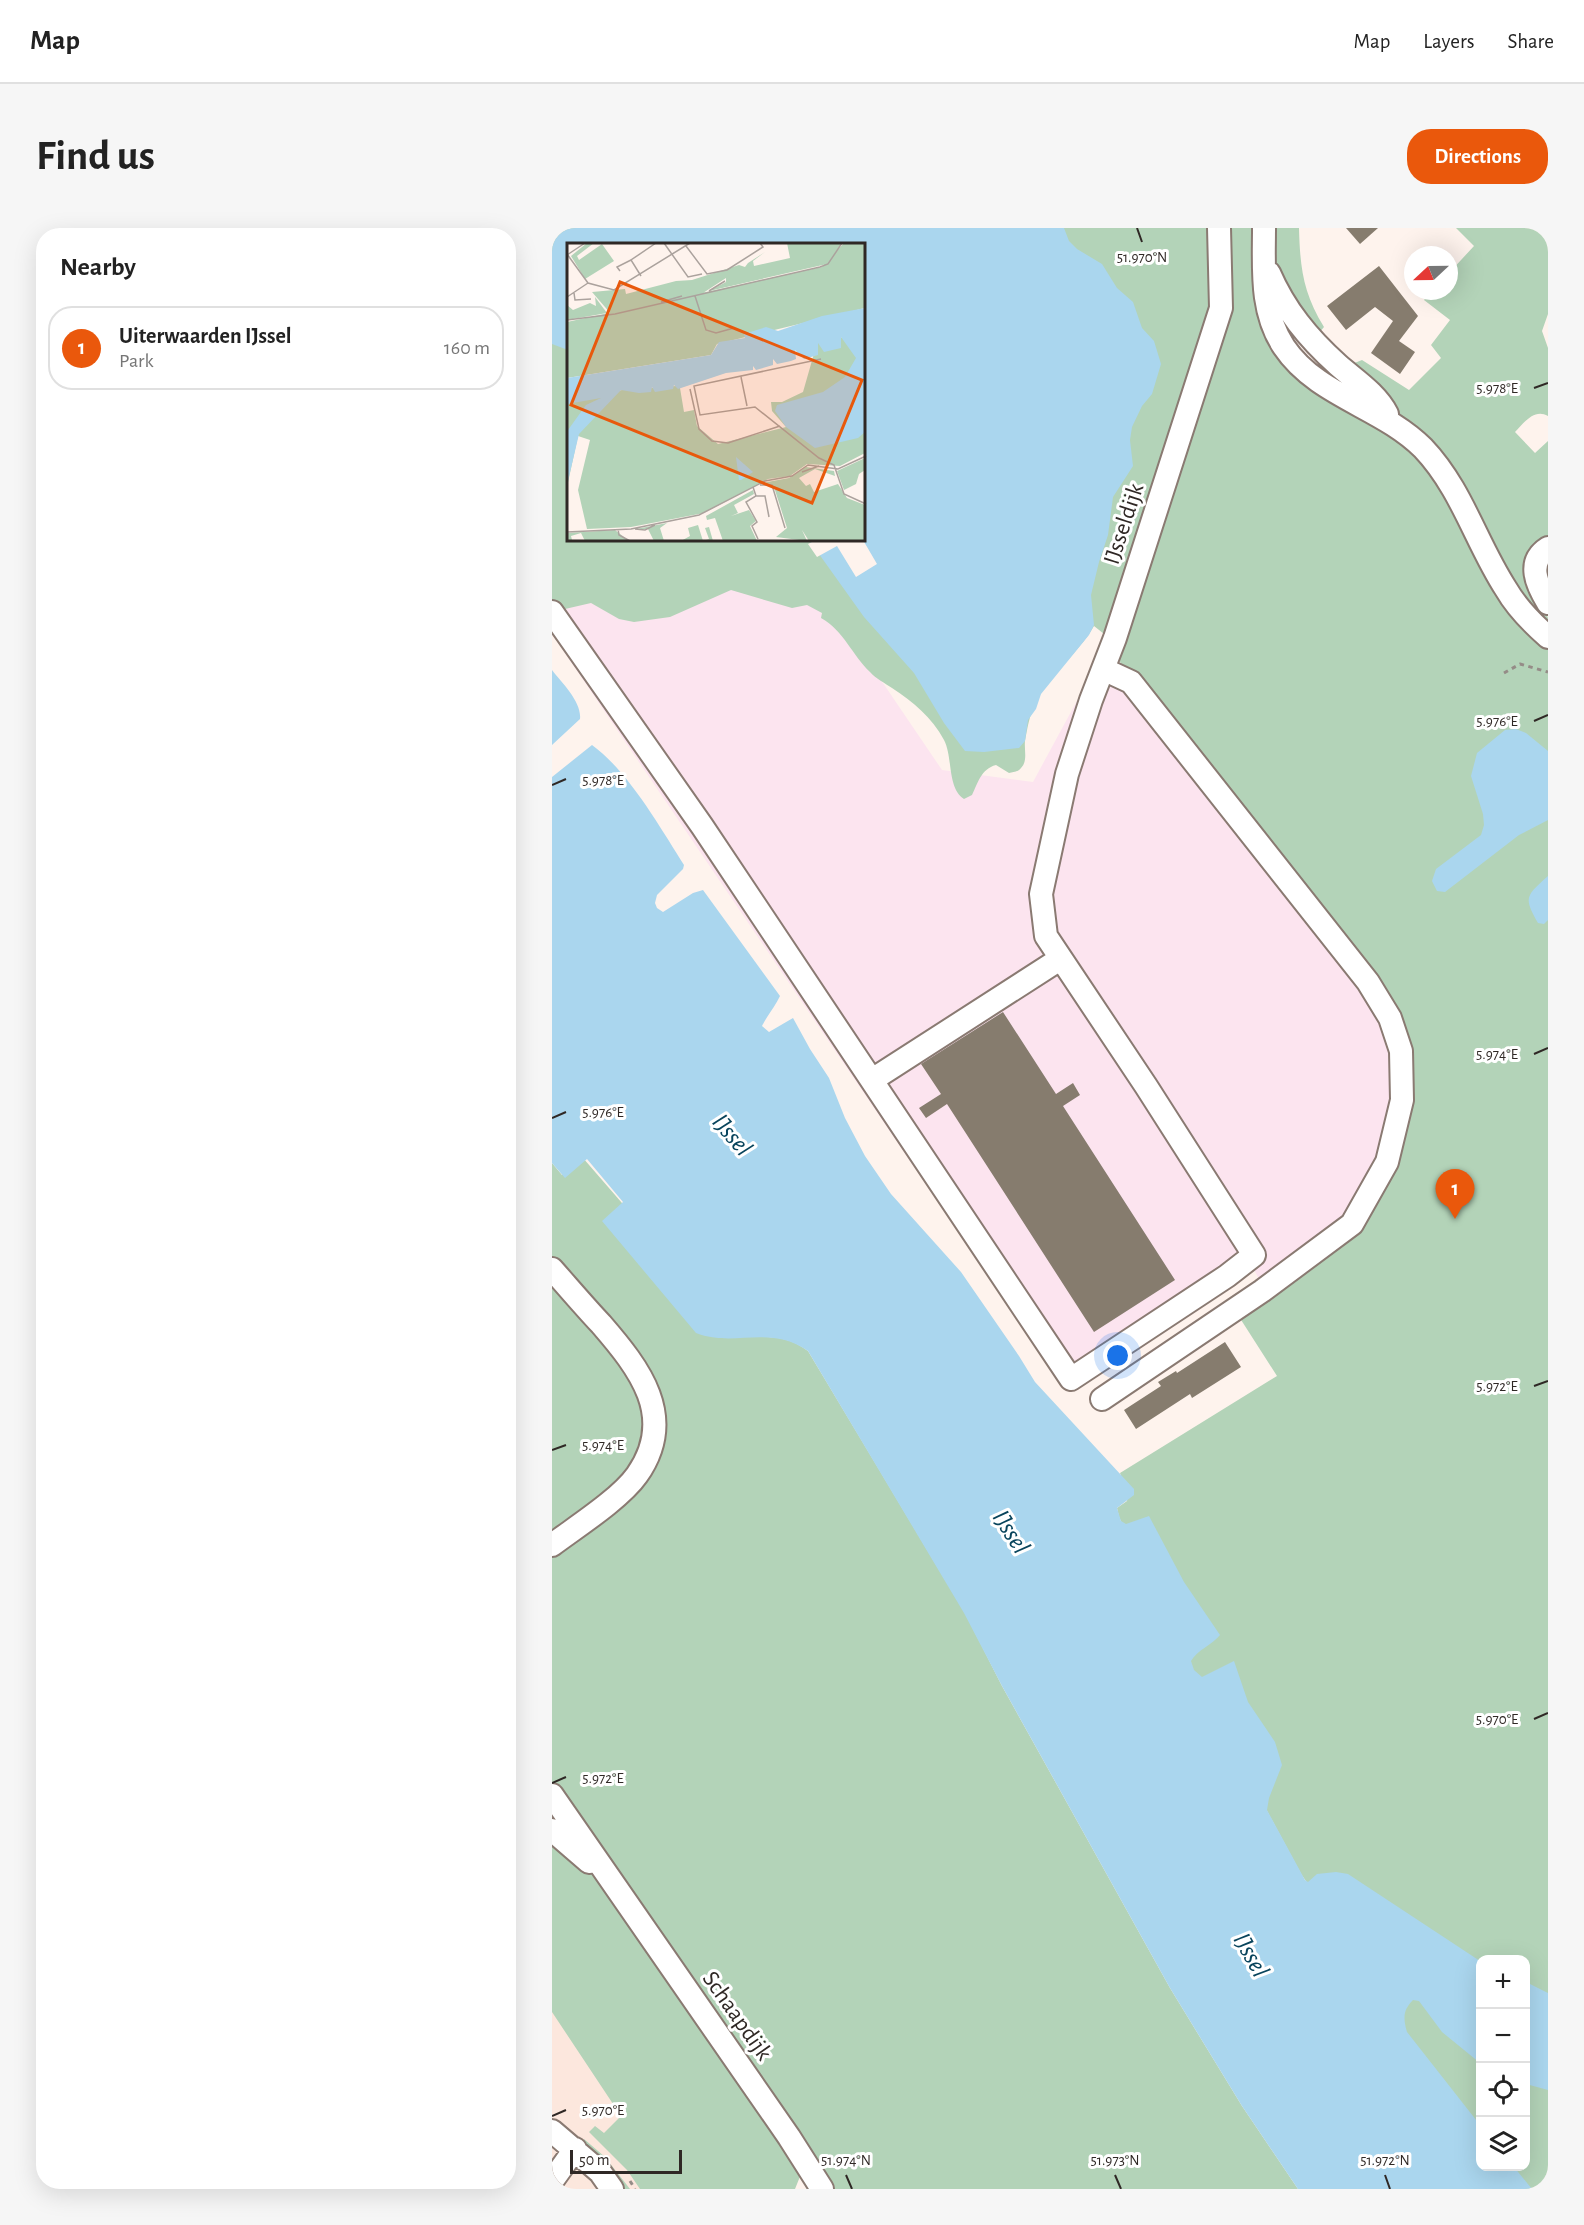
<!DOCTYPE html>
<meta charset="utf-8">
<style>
body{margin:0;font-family:"Alegreya Sans",sans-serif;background:#f6f6f6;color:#222}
.controls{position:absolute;right:18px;bottom:18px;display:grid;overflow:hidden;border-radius:12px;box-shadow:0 6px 24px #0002}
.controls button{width:54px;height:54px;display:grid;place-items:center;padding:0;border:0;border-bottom:2px solid #e0e0e0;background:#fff;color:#222;font:30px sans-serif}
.compass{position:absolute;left:852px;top:18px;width:54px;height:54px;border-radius:50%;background:#fff;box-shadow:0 6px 24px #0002;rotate:248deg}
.scale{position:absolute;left:18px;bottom:15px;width:112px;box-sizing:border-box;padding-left:6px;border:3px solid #2f2825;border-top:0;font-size:16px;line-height:21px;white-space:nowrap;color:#2f2825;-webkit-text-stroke:4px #fff;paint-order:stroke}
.you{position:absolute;left:566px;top:1128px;width:21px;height:21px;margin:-15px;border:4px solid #fff;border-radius:50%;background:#1a73e8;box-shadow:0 0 0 9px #1a73e833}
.badge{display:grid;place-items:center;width:39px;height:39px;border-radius:50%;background:#ea580c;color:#fff;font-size:20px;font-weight:700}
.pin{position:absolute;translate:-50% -50px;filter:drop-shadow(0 2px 3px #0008)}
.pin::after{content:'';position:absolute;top:32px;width:21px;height:18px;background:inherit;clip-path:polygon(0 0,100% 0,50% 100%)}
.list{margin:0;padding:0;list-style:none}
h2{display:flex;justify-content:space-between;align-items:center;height:78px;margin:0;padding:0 24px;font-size:26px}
h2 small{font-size:20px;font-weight:400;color:#767676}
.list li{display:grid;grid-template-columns:39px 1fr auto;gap:18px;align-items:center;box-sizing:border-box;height:84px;margin:0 12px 12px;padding:0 12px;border:2px solid #e0e0e0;border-radius:24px}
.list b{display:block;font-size:22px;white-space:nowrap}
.list p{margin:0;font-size:20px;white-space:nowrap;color:#767676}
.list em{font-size:20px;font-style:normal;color:#767676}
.icon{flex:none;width:33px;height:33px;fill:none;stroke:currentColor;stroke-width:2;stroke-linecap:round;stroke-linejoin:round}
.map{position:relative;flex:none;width:996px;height:1961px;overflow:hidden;border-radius:24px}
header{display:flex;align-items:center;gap:36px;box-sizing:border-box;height:84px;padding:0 30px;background:#fff;border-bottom:2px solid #e0e0e0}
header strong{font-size:28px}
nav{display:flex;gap:33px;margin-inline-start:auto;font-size:21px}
.intro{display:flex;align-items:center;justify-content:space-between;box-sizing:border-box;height:144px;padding:0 36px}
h1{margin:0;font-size:42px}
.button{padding:15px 27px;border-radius:24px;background:#ea580c;color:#fff;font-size:21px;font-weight:700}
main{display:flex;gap:36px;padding:0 36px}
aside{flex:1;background:#fff;border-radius:24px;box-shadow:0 6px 24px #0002}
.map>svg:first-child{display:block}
</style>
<header>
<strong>Map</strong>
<nav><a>Map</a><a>Layers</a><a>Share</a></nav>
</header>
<div class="intro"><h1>Find us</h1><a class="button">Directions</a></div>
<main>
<aside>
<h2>Nearby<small></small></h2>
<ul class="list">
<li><span class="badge">1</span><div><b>Uiterwaarden IJssel</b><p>Park</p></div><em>160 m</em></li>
</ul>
</aside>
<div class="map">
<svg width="996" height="1961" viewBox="0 0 996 1961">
<rect width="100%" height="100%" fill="#fef3ed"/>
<path fill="#fce7dd" d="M0 1757 121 1961H0Z"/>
<path fill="#fce4ef" d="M0 198 16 312H234L390 542 481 554 540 445 577 464 825 774 841 808 842 893 806 979 707 1051 701 1040 521 1163 498 1139 0 406Z"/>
<path fill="#b3d3b8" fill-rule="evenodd" d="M0 0H706L743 148 757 160 819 192 871 232 996 418V1961H963L944 1939 974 1938V1732H928V1920L793 1709 749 1646 638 1440 567 1289 565 1280 575 1273 576 1267 568 1245 725 1148 684 1084 817 978 853 822 571 440 564 425 566 417 542 398C526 426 491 453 481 481 477 490 475 502 473 513 472 522 476 533 469 540 466 544 461 544 457 545L444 537C429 541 426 555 420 567L412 571C395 560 401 529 392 512 380 489 361 474 340 460 333 455 324 451 318 444 300 427 292 403 269 390L270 385 255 377 240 380 179 362 118 389 82 394 67 391 39 375 0 384ZM16 16H312V312H16Z
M719 0H747C748 39 751 65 772 99L767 105 725 51Z
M904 0H996V86L990 103 996 120V188C982 180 972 195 963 204L983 225 996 213V314L975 345 996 390V399L985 390 847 190 795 138 810 132 857 162 889 130 879 117 898 92 872 72 880 63H897V45L922 18Z
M31 930 186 1109C214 1109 233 1106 256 1123L413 1385 450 1458 618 1760 690 1878 746 1961H280L84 1673 0 1555V935L10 947Z
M0 1606 54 1656 249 1946 243 1961H88L75 1942 37 1904 43 1898 52 1905 69 1888 0 1784Z
M32 1911 53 1929 78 1961H70L32 1915Z"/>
<path fill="#aad6ee" d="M0 0H512L517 13 525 21 550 36 565 60 581 74 590 100 602 113 609 136 600 166 590 178 580 199 578 212 581 238 561 269 556 307 547 334 539 367 542 397 537 407 489 466 484 481 476 492 473 513 467 520 432 524 413 523 392 495 362 445 312 389 257 312H312V16H16V122L0 116Z
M0 442C10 455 30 474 28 491L0 517Z
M964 501 974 505 996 523V592L967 607 893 664 885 663 880 653 884 641 929 607 932 597 931 586 919 548 925 525 953 502Z
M40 517C76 543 108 599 132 637L131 641 105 667 103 675 105 680 111 684 141 665 151 662 228 768C223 779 216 786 210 798L217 804 241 790 258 821 277 850 293 890 313 928 339 966 409 1044 467 1128 483 1154 582 1261V1267L565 1280 569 1293 574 1296 597 1288 632 1354 668 1407C660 1417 645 1422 639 1433L642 1442 650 1449 682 1433 696 1474 723 1514 730 1537 717 1570 715 1582 753 1652 756 1654 765 1646 784 1644 796 1646 928 1733V1835L890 1804 867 1773 861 1772C851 1782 851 1790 855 1804L928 1897V1938L962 1939 980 1961H746L690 1878 618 1760 450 1458 412 1385 256 1123C217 1096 182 1120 144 1105L50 993 71 974 35 931 13 950 0 935V549Z
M996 648V692L992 696 986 695C971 669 974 668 996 648Z
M974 1754 996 1765V1862L974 1856Z"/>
<path fill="#fef3ed" d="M264 312H311L325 336 304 349 285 318 265 329 256 316Z"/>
<path fill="#867c6e" d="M794 0H826L808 16Z
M827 38 866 88 847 113 863 124 848 146 819 125 841 93 823 79 794 102 775 78Z
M451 784 504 866 521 855 528 867 511 878 623 1052 542 1104 395 876 374 890 367 880 389 866 369 836Z
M673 1114 689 1139 640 1170 638 1166 584 1201 572 1182 609 1158 606 1154 624 1143 625 1145Z"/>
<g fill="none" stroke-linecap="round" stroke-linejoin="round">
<g stroke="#8a7a72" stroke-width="26">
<path id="minor" d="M712 0C712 41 708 83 732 119 765 168 830 179 871 220 910 261 924 315 954 361 965 380 980 395 996 409
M717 45C733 82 756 110 786 137 803 152 824 165 835 186
M996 320C974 334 985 357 996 375
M0 384 150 598 519 1151 675 1048 702 1027 594 858 494 708 489 666 515 546 539 472 563 410 669 80 667 0
M320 852 508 731
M0 1041C16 1059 32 1078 49 1096 87 1140 126 1189 85 1247 68 1271 24 1299 0 1317
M550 1171 710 1063 800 996 835 934 850 872 849 823 838 790 816 754 579 454 551 441
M0 1567 237 1909 270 1961
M0 1602 37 1634
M0 1903 48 1944 60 1961
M0 1953 23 1921"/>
</g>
<path stroke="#958c87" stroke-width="3" stroke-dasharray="4.5 4.5" stroke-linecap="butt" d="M952 445 968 436 996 444
M78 1953 83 1961"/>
<use href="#minor" stroke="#fff" stroke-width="22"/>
</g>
<path fill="none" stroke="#2f2825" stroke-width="2" d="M585 0 590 14M982 160 996 155M982 493 996 487M0 557 14 551M982 826 996 820M0 890 14 884M982 1158 996 1153M0 1222 14 1217M982 1491 996 1485M0 1555 14 1549M0 1888 14 1882M294 1947 300 1961M563 1947 569 1961M833 1947 838 1961"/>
<g text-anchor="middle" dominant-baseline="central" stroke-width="6" stroke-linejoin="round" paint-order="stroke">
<g font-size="24" fill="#2f2825" stroke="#fff">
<text transform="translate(572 296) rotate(-72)">IJsseldijk</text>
<text transform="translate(185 1788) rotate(55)">Schaapdijk</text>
</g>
<g font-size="26" font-style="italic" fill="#08445c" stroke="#fff">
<text transform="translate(180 907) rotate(50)">IJssel</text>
<text transform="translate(459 1304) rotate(58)">IJssel</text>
<text transform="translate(699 1727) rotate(61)">IJssel</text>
</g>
</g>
<g transform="translate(15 15)">
<rect width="298" height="298" fill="#fef3ed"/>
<path d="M20 0H27L10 13 12 17 35 1 47 18 18 36 4 13ZM220 0H275L260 21 142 48 159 39V35L136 50 44 71 25 49 58 46 59 51 109 38 125 37 172 22 178 24 181 20 198 9 186 18 187 23 223 15ZM277 0H298V65L150 101 144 112 0 135V79L255 24ZM28 54 40 70 0 77V62L6 67 23 60 29 63ZM298 89V210L273 223 240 221 223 233 201 236 137 270 64 284 20 286 11 247 23 197 11 193 0 244V159L55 147 109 143 113 145 117 169 127 167 130 183 151 201 219 184 205 168 204 159H215L236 149 250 100ZM298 215V227L292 231 289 241 277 247 270 228ZM239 224 267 228 268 233 248 226 232 235 239 243 243 241 247 249 271 241 280 255 298 262V298H242L235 287 240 298 209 294 220 285 207 244 195 240 222 235ZM186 247 187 251 167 262 171 270 164 273 182 267 189 278 183 283 190 298H156L148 275 140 277 139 273ZM100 280 93 285 97 298H87L81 286H69ZM131 282 136 298 142 296 138 285 142 284 146 298H114L123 293 121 285ZM48 287 62 298H18L14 290 4 293 5 297 0 298V290Z" fill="#b3d3b8"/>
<path d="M298 65V189L291 195 248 205 219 184 208 168 210 162 256 149 278 134 289 115 274 94V105L257 109 251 100V112L237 116 228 107 229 116 224 118 210 121 206 116V122L189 127 186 123V127L159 130 111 146 107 142 106 146 88 149 85 144 84 149 72 150 54 147 12 191 0 242 1 187 19 162 34 155 0 161V135L144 112 152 99 178 95 177 91 199 84 211 88 255 73ZM169 214 186 229 174 237H172Z" fill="#aad6ee"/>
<path fill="none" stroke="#aba29d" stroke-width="1.5" d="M97 0 121 34 135 31M119 3 140 31 160 27 196 4 193 0M0 11 21 40 47 47 123 0M0 12 18 0M53 28 50 24 64 17M74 33 64 17 89 0M142 48 158 38M7 50 8 57 24 56M128 53 139 87 149 90 167 85M0 54 21 40M94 59 115 53M0 77 48 71 253 24 261 21 275 0M254 116 127 143 133 172 188 164 252 215 267 222 277 251 299 261M174 134 180 163M123 146 132 186 145 198 161 200 213 183M235 229 252 223M193 242H205L218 285M186 244 189 253 179 259 190 279 185 283 191 296M189 253H198L202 274M51 286 52 292 63 298M68 286 78 287 88 282M0 289 64 286 132 272 198 238 225 233 241 222 271 226 299 213"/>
<path fill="#e8590c" fill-opacity="0.15" stroke="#e8590c" stroke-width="3" d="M53 39 295 137 245 260 4 162Z"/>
<rect width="298" height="298" fill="none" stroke="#2f2825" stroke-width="3"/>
</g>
<g font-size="15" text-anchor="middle" fill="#2f2825" stroke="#fff" stroke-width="6" stroke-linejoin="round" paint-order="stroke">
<text x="590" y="34">51.970°N</text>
<text x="945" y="165">5.978°E</text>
<text x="945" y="498">5.976°E</text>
<text x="51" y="557">5.978°E</text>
<text x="945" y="831">5.974°E</text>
<text x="51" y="889">5.976°E</text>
<text x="945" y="1163">5.972°E</text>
<text x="51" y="1222">5.974°E</text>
<text x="945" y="1496">5.970°E</text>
<text x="51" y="1555">5.972°E</text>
<text x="51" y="1887">5.970°E</text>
<text x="294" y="1937">51.974°N</text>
<text x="563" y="1937">51.973°N</text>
<text x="833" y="1937">51.972°N</text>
</g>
</svg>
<div class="controls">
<button>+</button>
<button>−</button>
<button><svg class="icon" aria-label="locate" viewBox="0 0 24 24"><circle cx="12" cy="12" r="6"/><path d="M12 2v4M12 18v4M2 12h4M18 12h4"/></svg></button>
<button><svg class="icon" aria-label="layers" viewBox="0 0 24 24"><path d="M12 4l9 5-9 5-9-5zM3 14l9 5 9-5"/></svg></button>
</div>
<svg class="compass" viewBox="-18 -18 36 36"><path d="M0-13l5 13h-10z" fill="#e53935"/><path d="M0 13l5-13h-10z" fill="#767676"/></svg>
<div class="scale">50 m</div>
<div class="you"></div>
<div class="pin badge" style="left:903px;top:991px">1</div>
</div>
</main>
